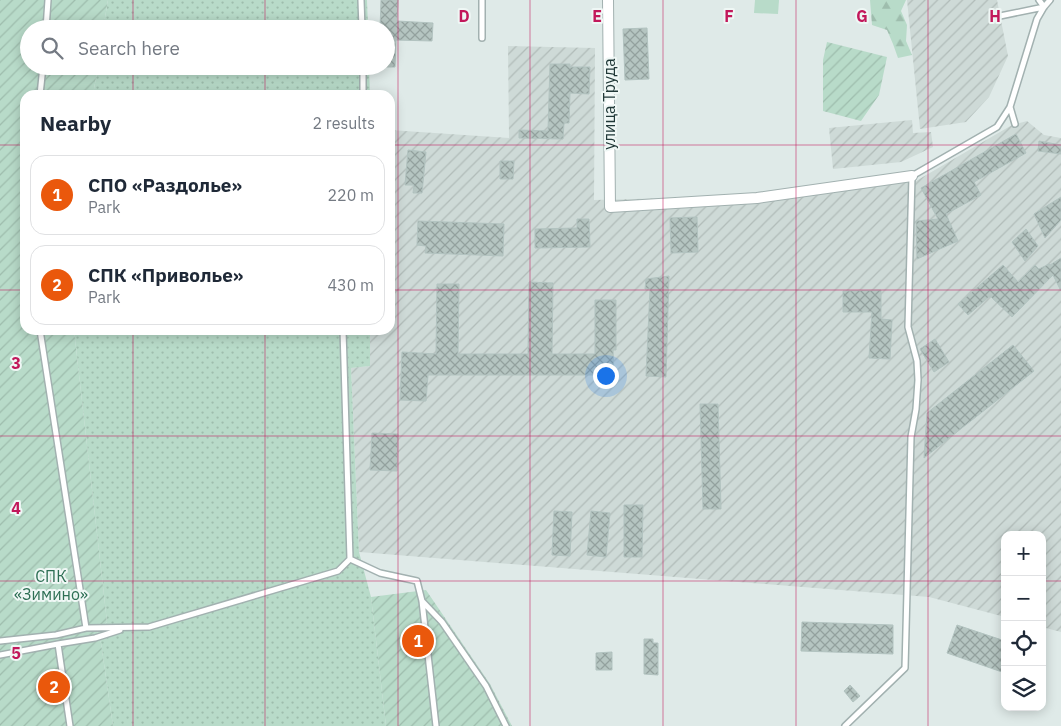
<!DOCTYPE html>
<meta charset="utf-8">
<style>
body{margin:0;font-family:"IBM Plex Sans",sans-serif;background:#f2f2f3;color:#1f2937}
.controls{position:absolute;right:15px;bottom:15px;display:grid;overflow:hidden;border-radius:10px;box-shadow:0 2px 12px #0003}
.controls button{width:45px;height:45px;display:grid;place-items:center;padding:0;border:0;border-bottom:1px solid #e0e1e3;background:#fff;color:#1f2937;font:25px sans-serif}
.you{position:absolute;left:605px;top:375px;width:18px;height:18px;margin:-12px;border:4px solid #fff;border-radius:50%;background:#1a73e8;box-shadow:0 0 0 8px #1a73e833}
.badge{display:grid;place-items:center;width:32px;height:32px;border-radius:50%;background:#ea580c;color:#fff;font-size:16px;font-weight:700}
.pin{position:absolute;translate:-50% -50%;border:2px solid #fff;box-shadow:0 1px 5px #0006}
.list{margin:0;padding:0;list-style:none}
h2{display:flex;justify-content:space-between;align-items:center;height:65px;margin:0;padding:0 20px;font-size:21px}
h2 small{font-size:16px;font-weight:400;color:#747a83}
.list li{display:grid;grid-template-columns:32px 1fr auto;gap:15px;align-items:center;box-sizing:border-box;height:80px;margin:0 10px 10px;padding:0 10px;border:1px solid #e0e1e3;border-radius:15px}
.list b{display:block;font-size:19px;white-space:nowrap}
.list p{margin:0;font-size:16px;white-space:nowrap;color:#747a83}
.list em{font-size:16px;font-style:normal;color:#747a83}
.icon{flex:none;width:28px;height:28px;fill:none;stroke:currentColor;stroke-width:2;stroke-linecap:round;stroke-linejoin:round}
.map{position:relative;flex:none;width:1061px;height:726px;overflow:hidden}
.search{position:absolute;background:#fff;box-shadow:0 2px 12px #0003;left:20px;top:20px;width:375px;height:55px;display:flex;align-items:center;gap:12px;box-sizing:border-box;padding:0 18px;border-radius:28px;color:#747a83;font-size:19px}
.panel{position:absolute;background:#fff;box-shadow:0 2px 12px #0003;left:20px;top:90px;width:375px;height:245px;border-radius:15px}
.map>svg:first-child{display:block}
</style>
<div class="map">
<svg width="1061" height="726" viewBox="0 0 1061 726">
<defs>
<pattern id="industrial-furrows" width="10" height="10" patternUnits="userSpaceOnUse" patternTransform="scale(1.25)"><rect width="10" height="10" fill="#cedad7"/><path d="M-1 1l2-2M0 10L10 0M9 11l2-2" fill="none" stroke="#b1bcb9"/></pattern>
<pattern id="grass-dots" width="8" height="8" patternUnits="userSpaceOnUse" patternTransform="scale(1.25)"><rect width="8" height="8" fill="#b8dbc9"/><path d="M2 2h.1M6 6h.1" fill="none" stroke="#9ebdad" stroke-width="1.8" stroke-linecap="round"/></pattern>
<pattern id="forest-firs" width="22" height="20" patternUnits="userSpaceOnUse" patternTransform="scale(1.25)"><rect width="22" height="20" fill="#b8dbc9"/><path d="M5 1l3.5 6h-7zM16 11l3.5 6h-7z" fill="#9ebdad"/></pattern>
<pattern id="garden-furrows" width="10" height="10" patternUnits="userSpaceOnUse" patternTransform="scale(1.25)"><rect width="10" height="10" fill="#b8dbc9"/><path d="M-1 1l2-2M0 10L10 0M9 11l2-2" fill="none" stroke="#9ebdad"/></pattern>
<pattern id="building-cross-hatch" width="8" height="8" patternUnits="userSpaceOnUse" patternTransform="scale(1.25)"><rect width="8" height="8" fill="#b5c5c1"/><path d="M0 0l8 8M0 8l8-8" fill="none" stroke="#93a19e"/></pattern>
</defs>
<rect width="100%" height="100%" fill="#dfeae8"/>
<path fill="url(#industrial-furrows)" d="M907 0H997L1008 56 989 97 966 122 920 129Z
M508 46 595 48 594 200 714 197 825 184 826 192 916 181 1012 125 1027 121 1044 135 1061 138V632L1042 627V535H1005V617L929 597 359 552 351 368 370 366V330H390V130L509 138Z
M912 120 913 133 931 132 933 147 901 162 833 169 829 128Z"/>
<path fill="url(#grass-dots)" d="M108 0H367L368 29H103Z
M98 66H369L370 95H93Z
M74 330H370V366L351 368 359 552 371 597 386 726H113L101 643 97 632 107 622Z"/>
<path fill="url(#forest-firs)" d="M870 0H906L901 11 907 25 906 41 912 55 898 58 893 44 887 30 872 25Z"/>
<path fill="url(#garden-furrows)" d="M0 0H108L103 29H29V66H98L93 95H25V330H74L107 622 97 632 101 643 113 726H0Z
M827 42 887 57 879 95 861 121 823 111V60Z
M426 590 490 684 512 726H386L371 597Z"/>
<path fill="#b8dbc9" d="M755 0H779L778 14 754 13Z"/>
<path fill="url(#building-cross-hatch)" stroke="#b2c3c0" d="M381 0H398L397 21 433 23 432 41 396 40 395 67H386V29H380Z
M647 28 649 79 625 80 623 29Z
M550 64H570V67H590L589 94 570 93 569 123H564L563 139 519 138V130L548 131Z
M1016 134 1026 153 974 182 981 195 946 214 958 241 917 259 916 221 938 219 921 188Z
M1039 141 1061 145V154L1038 151Z
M408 150 426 152 422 193H413L414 185H405Z
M500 161H514L513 179H500Z
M1061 197V220L1045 238 1034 214Z
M697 217 698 252 671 253 670 218Z
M577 219H589L590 247 535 248V229L577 228Z
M418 221 504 224 503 256 425 253 426 246 417 245Z
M1026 229 1038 246 1025 261 1012 242Z
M1061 258V291L1053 275 1012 317 990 296 968 315 958 304 1003 265 1018 282 1035 265 1039 269 1049 264 1050 265Z
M669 276 666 377 646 376 650 289H645L646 279Z
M529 282 553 283 552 354H595V300H616V350H613L614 375H428L426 401 400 400 402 352 436 354 437 284H459L458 354H528Z
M881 290V319L892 320 890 359 869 358 872 312H843V291Z
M935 339 949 362 934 372 920 349Z
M1013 345 1034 371 924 458 927 413Z
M700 404H718L721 509H703Z
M372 433 398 434 397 471 370 470Z
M624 505H643L642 557H624Z
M554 511 572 512 570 556 552 555Z
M591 511 610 513 606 557 587 555Z
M802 622 893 625V654L801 651Z
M957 625 1005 641V673L947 653Z
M644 639H653V643H658V675L644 674Z
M612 652V670H596V653Z
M850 685 860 696 853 702 844 691Z"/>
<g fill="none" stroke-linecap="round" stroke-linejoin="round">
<g stroke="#a2b1b0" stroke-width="8">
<path id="service" d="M361 0 362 29
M482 0V38
M1000 16 1044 7 1039 0
M46 29 48 0
M363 66V95
M40 95 43 66
M1010 107 1015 124
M40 330 86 628
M350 559 380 573 417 581 422 601 436 726
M422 601 442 622 486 686 506 726
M0 641 56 635 86 628 149 627 338 571 350 559 343 330
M58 644 70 726
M0 655 58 644 95 638 120 630
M845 726 905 668 911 437 916 409 918 380 917 361 908 327 912 176 997 127 1010 107 1037 19 1044 7 1050 0"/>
</g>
<g stroke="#a2b1b0" stroke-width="12">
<path id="minor" d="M608 0 610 207 757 198 912 176"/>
</g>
<use href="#service" stroke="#fff" stroke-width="5"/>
<use href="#minor" stroke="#fff" stroke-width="10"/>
</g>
<path fill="none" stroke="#c2185b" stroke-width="1" stroke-opacity="0.55" d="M133 0V29M265 0V29M398 0V726M530 0V726M663 0V726M796 0V726M928 0V726M133 66V95M265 66V95M0 145H25M390 145H1061M0 290H25M390 290H1061M133 330V726M265 330V726M0 436H1061M0 581H1005M1042 581H1061"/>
<g text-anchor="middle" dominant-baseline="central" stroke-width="4" stroke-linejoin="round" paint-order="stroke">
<g font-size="16" fill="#213938" stroke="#eff7f5">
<text transform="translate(609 104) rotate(-90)">улица Труда</text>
</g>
<g font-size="16" fill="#2d6f54" stroke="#eff7f5">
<text x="51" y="576">СПК<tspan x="51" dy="18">«Зимино»</tspan></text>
</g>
</g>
<g font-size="16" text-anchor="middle" font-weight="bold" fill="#c2185b" stroke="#eff7f5" stroke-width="4" stroke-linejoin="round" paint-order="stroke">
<text x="464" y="22">D</text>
<text x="597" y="22">E</text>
<text x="729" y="22">F</text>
<text x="862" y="22">G</text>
<text x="995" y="22">H</text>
<text x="16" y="369">3</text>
<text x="16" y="514">4</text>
<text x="16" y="659">5</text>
</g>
</svg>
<div class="controls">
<button>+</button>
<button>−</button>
<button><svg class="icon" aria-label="locate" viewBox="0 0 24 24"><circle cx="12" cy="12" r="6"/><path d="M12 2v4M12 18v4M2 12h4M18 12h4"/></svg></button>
<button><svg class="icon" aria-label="layers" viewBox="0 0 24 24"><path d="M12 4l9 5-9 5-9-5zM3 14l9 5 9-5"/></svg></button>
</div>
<div class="you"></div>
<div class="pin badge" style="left:418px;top:641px">1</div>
<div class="pin badge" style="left:54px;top:687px">2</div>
<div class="search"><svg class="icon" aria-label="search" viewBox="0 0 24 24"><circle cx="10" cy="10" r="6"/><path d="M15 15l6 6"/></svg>Search here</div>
<section class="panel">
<h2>Nearby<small>2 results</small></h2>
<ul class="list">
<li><span class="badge">1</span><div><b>СПО «Раздолье»</b><p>Park</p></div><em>220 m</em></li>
<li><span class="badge">2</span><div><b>СПК «Приволье»</b><p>Park</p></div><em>430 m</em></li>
</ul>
</section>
</div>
